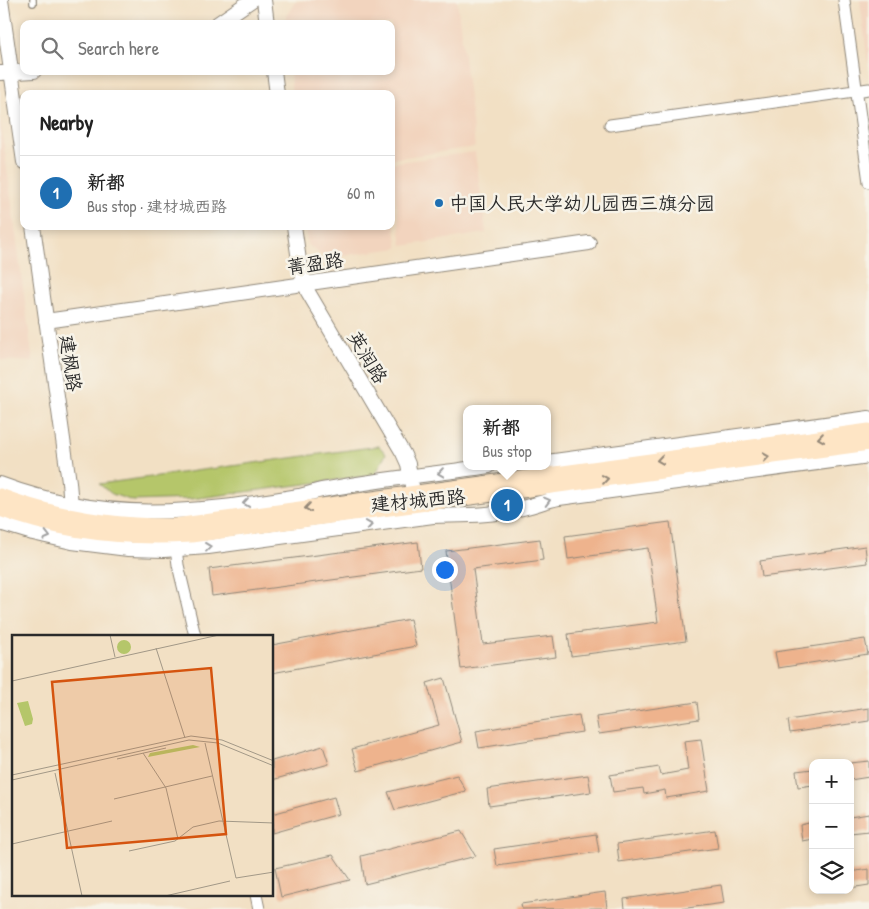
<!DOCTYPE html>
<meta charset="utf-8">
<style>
body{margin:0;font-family:"Patrick Hand","LXGW WenKai TC",sans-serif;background:#f2f2f2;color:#222}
.controls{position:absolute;right:15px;bottom:15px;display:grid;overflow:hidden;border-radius:10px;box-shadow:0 2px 8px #0003}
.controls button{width:45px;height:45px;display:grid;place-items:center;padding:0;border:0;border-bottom:1px solid #e0e0e0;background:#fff;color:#222;font:25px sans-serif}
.you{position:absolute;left:444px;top:569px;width:18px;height:18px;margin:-12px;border:4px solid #fff;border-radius:50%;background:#1a73e8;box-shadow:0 0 0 8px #1a73e833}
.badge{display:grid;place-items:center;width:32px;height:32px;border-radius:50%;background:#1f6fb2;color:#fff;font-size:16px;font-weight:700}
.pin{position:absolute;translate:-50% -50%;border:2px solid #fff;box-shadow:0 1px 5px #0006}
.popup{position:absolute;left:463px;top:405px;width:88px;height:65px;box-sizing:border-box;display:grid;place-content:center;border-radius:10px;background:#fff;filter:drop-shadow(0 1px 4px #0005);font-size:16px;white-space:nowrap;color:#767676}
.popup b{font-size:19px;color:#222}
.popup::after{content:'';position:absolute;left:50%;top:100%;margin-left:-10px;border:10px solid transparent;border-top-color:#fff}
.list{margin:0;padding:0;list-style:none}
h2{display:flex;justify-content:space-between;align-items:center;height:65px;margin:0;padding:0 20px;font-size:21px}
h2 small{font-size:16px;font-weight:400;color:#767676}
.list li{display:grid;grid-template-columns:32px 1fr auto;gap:15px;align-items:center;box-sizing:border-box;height:75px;padding:0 20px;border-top:1px solid #e0e0e0}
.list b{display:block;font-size:19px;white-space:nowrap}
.list p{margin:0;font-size:16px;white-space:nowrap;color:#767676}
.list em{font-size:16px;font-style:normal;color:#767676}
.icon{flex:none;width:28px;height:28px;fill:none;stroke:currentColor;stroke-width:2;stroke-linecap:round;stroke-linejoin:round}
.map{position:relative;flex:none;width:869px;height:909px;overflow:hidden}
.search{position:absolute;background:#fff;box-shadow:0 2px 8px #0003;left:20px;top:20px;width:375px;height:55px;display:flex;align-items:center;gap:12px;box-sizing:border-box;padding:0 18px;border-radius:10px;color:#767676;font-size:19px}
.panel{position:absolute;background:#fff;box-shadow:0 2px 8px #0003;left:20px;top:90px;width:375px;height:140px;border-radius:10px}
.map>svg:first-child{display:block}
</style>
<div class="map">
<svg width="869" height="909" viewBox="0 0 869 909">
<rect width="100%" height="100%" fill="#f7f3e8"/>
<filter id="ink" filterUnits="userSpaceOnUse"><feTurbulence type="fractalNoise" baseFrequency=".02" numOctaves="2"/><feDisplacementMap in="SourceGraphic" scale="10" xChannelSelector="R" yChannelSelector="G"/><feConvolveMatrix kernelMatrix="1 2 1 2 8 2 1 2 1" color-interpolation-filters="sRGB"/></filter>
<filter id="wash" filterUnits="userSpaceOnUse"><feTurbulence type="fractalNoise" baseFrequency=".0096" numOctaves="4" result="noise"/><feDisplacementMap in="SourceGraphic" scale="20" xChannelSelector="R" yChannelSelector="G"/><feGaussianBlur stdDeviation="1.12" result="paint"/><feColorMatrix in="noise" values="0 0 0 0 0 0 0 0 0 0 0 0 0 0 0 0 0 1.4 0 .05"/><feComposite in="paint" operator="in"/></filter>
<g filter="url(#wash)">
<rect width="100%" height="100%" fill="#f2e0c4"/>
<path fill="#f2d4be" d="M305 0H457L475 147 391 159V94H292L290 71H391V24H285L284 20 295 2Z
M860 0H869V63H868Z
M0 116 33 362 0 360Z
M475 152 486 233 402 246 391 163Z
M391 205 398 248 325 258 307 244 306 226H391Z"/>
<path fill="#b5c66a" stroke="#70784a" d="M379 446 386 454 375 475 191 499 133 501 112 494 99 484Z"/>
<g id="blocks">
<path fill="#eeb38d" d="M670 522 686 641 571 656 568 634 658 622 648 548 568 559 565 536Z
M540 539 543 560 473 569 483 644 553 636 556 657 461 669 446 551Z
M418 542 421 568 212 596 209 569Z
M865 546 867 563 762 577 760 561Z
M410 619 416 646 272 673V645Z
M865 639 868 654 778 668 775 652Z
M444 678 462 742 358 771 352 749 439 725 427 683Z
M697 702 699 719 599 734 596 717Z
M869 708V721L790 733 788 720Z
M579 715 582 732 479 748 476 731Z
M701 739 709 791 666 798 665 790 644 794 643 788 613 792 610 775 659 767 661 775 688 770 684 741Z
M323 746 329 764 272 780V761Z
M869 761V777L850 780V763Z
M813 769V785L798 787 796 771Z
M457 775 466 791 395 810 388 792Z
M588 775 591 792 489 806 487 789Z
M334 797 339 814 272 833V814Z
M869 814V831L850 833V817Z
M813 822V839L802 841 800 825Z
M715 830 718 848 619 862 617 844Z
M461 831 476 856 365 884 361 856Z
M596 834 599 852 497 866 494 849Z
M333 855 350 880 281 897 275 868Z
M869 869V885L850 888V872Z
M721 885 724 903 680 909H625L624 899Z
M605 892 607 908 522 909 521 904Z"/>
</g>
</g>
<g filter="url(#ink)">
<use href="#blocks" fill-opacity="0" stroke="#8e8678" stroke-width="1"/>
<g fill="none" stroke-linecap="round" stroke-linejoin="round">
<g stroke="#8e8678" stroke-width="8">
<path id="service" d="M33 0V3"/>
</g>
<g stroke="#8e8678" stroke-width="13">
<path id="minor" d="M844 0 869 182
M610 125 869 89
M175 540 178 565 195 636
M256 895 259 909"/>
</g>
<g stroke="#8e8678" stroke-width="16">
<path id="tertiary" d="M1 0 24 162
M264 0 267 24
M217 24 252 0
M274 71 277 94
M0 73 34 71
M33 226 69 482 71 505
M294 226 300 267 308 292 403 453 408 464 412 486
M46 321 589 243
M547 462 869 418
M0 484C104 523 191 514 299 496 309 494 318 490 328 489 381 479 436 474 489 466
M0 523 33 533 72 542 128 549 164 550 208 547 433 516C462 515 490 516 518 509 532 506 545 501 559 498L869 456"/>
</g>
<g stroke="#8e8678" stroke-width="17">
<path id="secondary" d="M0 496C56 517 115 527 175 526L869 431
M0 509C62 532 126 539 191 535L869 443"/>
</g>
<use href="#service" stroke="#fff" stroke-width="5.5"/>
<use href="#minor" stroke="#fff" stroke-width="11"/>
<use href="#tertiary" stroke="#fff" stroke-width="14"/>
<use href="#secondary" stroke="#fee5c5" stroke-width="15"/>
</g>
<defs><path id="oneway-chevron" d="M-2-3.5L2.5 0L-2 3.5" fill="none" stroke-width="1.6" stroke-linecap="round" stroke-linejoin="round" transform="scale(1.25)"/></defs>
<g stroke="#948878">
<use href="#oneway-chevron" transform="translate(821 438) rotate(172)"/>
<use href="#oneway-chevron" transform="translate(766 457) rotate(-8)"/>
<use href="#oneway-chevron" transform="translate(660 460) rotate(172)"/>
<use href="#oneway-chevron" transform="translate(605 479) rotate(-8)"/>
<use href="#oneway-chevron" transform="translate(308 508) rotate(172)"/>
</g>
<g stroke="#a0a0a0">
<use href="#oneway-chevron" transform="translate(441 473) rotate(172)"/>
<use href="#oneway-chevron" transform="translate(547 501) rotate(-15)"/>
<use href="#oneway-chevron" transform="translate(246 503) rotate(172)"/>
<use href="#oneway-chevron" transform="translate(369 525) rotate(-8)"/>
<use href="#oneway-chevron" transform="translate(47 536) rotate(14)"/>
<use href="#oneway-chevron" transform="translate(208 547) rotate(-7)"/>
</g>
</g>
<circle fill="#1f6fb2" stroke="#f7f3e8" stroke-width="2" cx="439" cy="203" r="5"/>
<g text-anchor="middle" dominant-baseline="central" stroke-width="5" stroke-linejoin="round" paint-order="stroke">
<g font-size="19" fill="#2b2b2b" stroke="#f7f3e8" text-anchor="start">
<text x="449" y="203">中国人民大学幼儿园西三旗分园</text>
</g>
<g font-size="19" fill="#2b2b2b" stroke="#f7f3e8">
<text transform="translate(315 263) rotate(-8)">菁盈路</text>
<text transform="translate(368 357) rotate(59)">英润路</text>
<text transform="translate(71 363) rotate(82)">建枫路</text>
<text transform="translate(418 500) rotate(-5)">建材城西路</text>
</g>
</g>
<g transform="translate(12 635)">
<rect width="261" height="261" fill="#f2e0c4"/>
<path d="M105 12a7 7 0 1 1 14 0a7 7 0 1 1-14 0ZM16 66 21 84 20 89 13 91 5 68ZM181 110 188 112 136 122 138 118Z" fill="#b5c66a"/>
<path fill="none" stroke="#a29887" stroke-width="1" d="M98 0 103 22M144 13 173 103M0 46 207 0M193 108 224 243 262 237M131 118 154 153 166 204M105 124 154 113M43 138 70 261M0 140 179 101 210 105 262 126M0 145 177 105 206 108 262 131M102 164 200 141M0 209 100 186M117 216 163 206 181 192 207 186 262 188M153 261 218 246"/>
<path fill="#d5540f" fill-opacity="0.15" stroke="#d5540f" stroke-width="2.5" d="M199 33 214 199 55 213 40 47Z"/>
<rect width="261" height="261" fill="none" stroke="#2b2b2b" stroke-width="2.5"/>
</g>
</svg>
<div class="controls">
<button>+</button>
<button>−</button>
<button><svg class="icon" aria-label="layers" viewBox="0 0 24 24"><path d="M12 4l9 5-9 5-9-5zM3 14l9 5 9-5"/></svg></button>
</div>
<div class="you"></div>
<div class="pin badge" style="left:507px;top:505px">1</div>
<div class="popup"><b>新都</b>Bus stop</div>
<div class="search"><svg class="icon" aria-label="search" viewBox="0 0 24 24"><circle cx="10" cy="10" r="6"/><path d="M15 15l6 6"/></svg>Search here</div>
<section class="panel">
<h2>Nearby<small></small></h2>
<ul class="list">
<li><span class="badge">1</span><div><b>新都</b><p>Bus stop · 建材城西路</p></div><em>60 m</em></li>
</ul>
</section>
</div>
